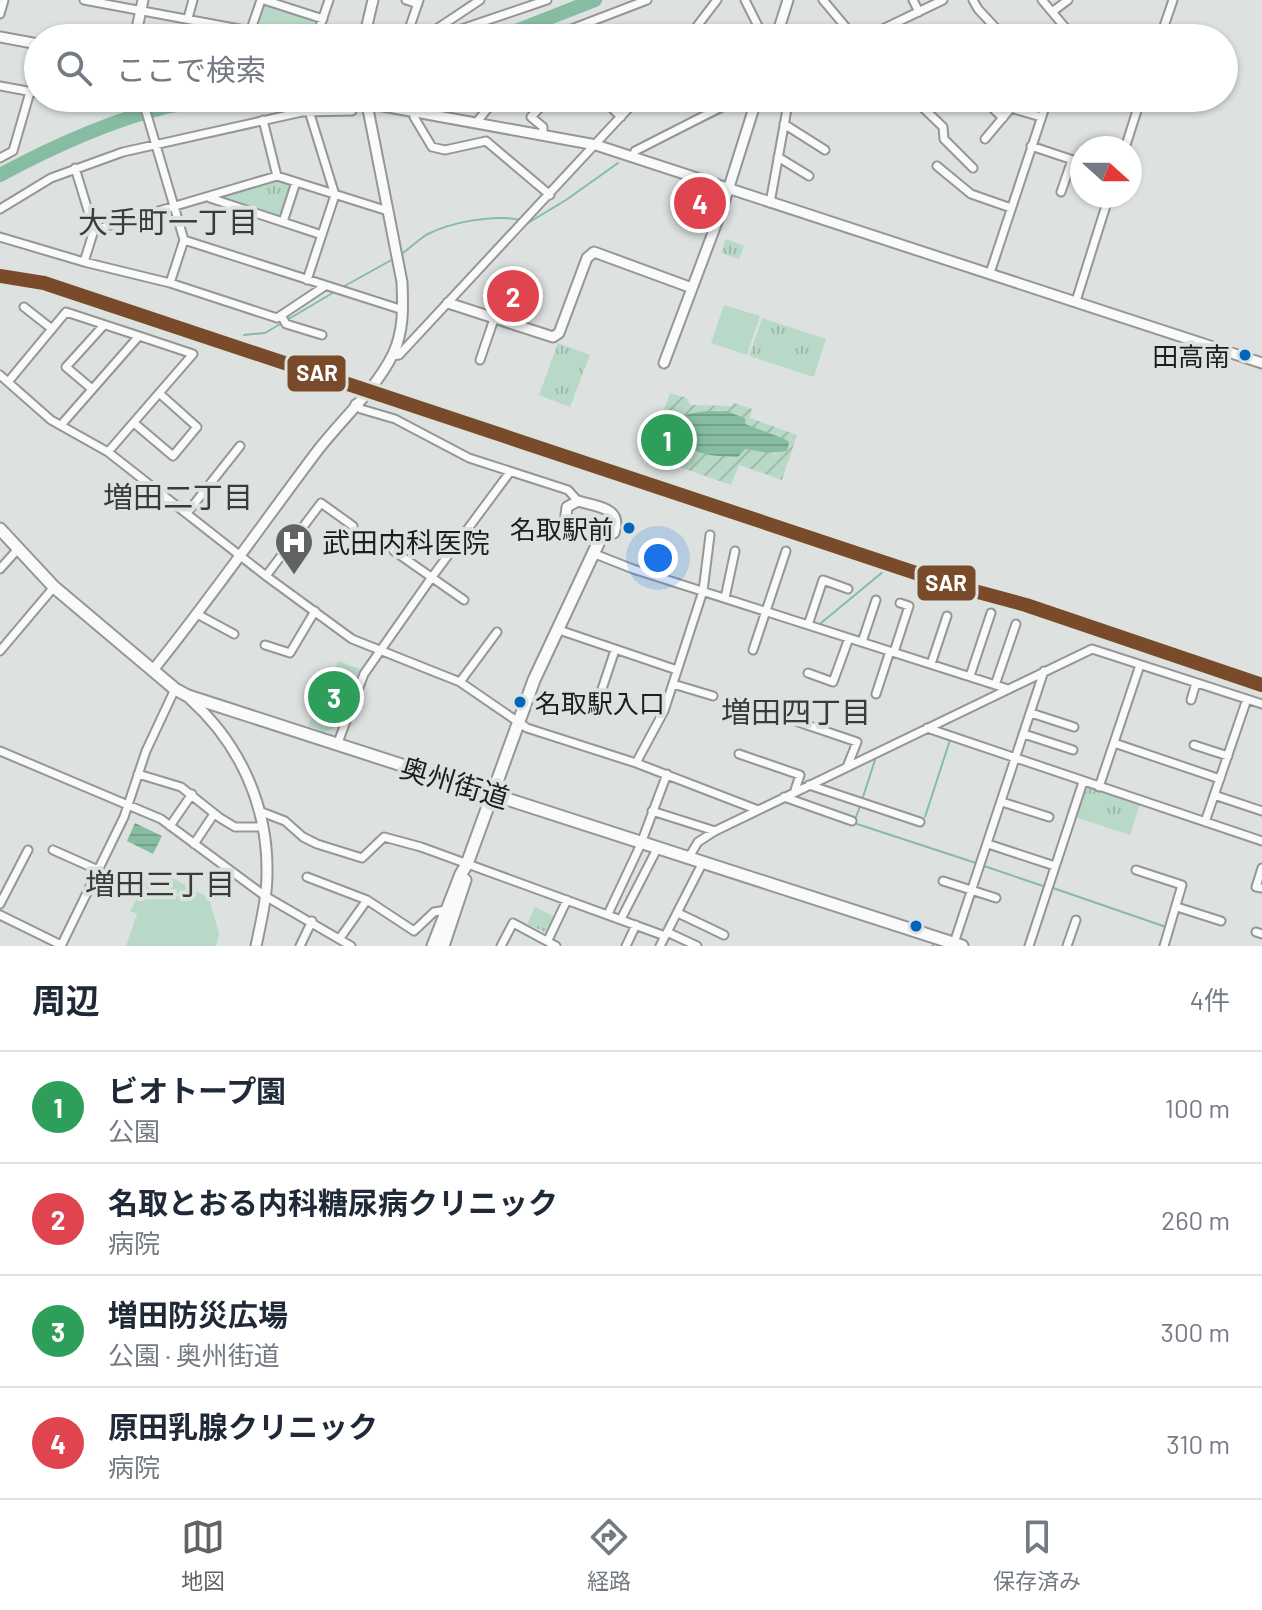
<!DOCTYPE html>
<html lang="ja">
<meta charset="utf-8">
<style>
body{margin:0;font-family:Barlow,"Noto Sans JP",sans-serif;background:#f2f2f3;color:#1f2937}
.compass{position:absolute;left:1070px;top:136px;width:72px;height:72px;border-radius:50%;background:#fff;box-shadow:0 2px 6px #0004;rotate:111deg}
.you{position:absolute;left:658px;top:558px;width:28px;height:28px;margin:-20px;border:6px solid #fff;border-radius:50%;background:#1a73e8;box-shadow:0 0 0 12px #1a73e833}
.badge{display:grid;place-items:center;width:52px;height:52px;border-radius:50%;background:#606362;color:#fff;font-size:26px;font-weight:700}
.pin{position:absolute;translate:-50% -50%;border:4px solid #fff;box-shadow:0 2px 8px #0006}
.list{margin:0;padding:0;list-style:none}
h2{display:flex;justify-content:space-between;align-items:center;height:104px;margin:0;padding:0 32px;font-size:34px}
h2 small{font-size:26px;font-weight:400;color:#747a83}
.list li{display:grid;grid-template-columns:52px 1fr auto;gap:24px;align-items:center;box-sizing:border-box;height:112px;padding:0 32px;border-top:2px solid #e0e1e3}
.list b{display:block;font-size:30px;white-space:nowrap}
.list p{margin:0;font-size:26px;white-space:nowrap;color:#747a83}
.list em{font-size:26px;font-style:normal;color:#747a83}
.icon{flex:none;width:44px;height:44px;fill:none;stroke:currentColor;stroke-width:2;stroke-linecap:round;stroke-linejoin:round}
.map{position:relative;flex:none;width:1262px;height:946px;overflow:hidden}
.search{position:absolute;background:#fff;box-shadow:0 2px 6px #0004;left:24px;right:24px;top:24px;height:88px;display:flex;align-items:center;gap:20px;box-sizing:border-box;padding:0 28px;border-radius:44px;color:#747a83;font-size:30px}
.sheet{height:552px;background:#fff}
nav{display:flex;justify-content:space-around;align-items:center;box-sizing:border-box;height:112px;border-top:2px solid #e0e1e3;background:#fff;font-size:22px;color:#747a83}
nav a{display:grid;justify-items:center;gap:4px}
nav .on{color:#606362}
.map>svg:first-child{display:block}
</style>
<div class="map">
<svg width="1262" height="946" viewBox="0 0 1262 946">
<defs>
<pattern id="grass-tufts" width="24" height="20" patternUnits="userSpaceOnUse" patternTransform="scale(2)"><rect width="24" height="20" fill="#b9d9c8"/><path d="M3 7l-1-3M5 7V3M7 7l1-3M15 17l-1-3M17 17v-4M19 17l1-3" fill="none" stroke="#9fbaab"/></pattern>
<pattern id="garden-furrows" width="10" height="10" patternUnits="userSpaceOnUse" patternTransform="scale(2)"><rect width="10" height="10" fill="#b9d9c8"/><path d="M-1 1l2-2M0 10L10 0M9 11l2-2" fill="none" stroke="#9fbaab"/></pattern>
<pattern id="water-rules" width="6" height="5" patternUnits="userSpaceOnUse" patternTransform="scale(2)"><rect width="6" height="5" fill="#86bda2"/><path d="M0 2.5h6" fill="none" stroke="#73a28b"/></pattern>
</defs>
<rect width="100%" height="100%" fill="#dde1df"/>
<path fill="url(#grass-tufts)" d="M267 4 314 20 317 26 313 38H253L261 9Z
M277 180 290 184 292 188 282 215 278 217 226 200 225 196Z
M726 239 744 246 739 259 721 253Z
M762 318 826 339 814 377 749 356Z
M558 343 590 355 570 407 539 395Z
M338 661 360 669 335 727 325 732 308 726Z
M1085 786 1140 804 1130 835 1075 817Z
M535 907 557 918 549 934 527 924Z"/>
<path fill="url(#garden-furrows)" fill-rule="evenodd" d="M670 393 687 398 690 405 732 406 734 403 752 409 750 418 797 435 782 480 739 465 731 485 648 456ZM721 411 746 420 744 424 777 454 745 449 686 448 676 433 713 412Z"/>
<path fill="#b9d9c8" d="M724 305 760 316 747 355 711 343Z
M154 868 209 898 219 934 216 946H126L137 914 130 911Z"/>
<path fill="url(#water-rules)" d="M727 411 746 419 745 424 785 439 789 442 787 451 768 453 745 449 738 457C713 456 682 456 674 427 684 408 708 412 727 411Z
M135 823 162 836 153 854 127 841Z"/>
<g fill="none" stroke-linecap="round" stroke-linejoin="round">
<path stroke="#86bda2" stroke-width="2" d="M650 147 739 104
M528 223 566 200 618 163
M400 255C409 249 417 241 426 235 450 222 495 214 520 220
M341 288 395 258
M244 335 265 333 336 291
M821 623 884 571
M862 800 875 760
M860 806 854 823 976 863
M925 817 950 740
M984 866 1043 886
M1053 888 1166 927
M932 946 935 944"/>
<path stroke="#86bda2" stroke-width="14" d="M498 38 595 0
M0 175C52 147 109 121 166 107 188 102 212 102 234 98"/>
<g stroke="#959796" stroke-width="11">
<path id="minor" d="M84 0 250 31
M264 0 323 19
M406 0 418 4
M745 0 762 34 761 38
M823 0 855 38
M913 0 919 12
M973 0 978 9 1005 38
M1042 0 1074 38
M1052 12 1068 0
M0 14 4 0
M188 18 193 0
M248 38 261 0
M316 38 329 0
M406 38 419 0
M423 38 480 0
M435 38 547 0
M548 38 647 0
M688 38 717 0
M864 38 943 0
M1160 38 1173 0
M0 86 38 93
M65 98H117
M142 98 184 240 403 310
M541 98 545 102 531 117 543 127V135
M602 98 621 117
M913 98 943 127 944 139 973 168
M982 98 1003 118
M415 112 414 117 432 147 445 150 486 141 550 195
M263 120 277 176
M476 123 496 98
M784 124 825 150
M985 139 1011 108 1041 117
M1031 146 1082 163
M1125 148 1141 98
M633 157 635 151 739 98
M778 157 809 176
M0 158 13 151 30 92
M937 166 971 194 1011 208
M75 168 94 230 84 262
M1061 192 1072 160
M210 198 322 235
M770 203 789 98
M0 209 51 178 123 152 302 112 352 111 355 101
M283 222 296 182
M94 230 277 176 388 211
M0 237 84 262 170 283 277 318 325 286
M990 273 1048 98
M307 280 335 195 309 111
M170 283 184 240
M1076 301 1109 196
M24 307 52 329
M281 315 286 324 322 335
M392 356 399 355 638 98
M480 360 494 319
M0 375 51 420 108 452 266 576 352 639 460 682 527 728 636 763 758 810
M8 382 66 312 139 336
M92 389 66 367 104 325
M355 404 361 409 395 419 469 458 568 490 578 501
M134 423 173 456 197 427 159 393
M61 425 139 336 193 354 108 452
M187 513 240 446
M394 551 464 600
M595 554 633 569 1008 689
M0 569 18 549
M266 576 321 503 353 526
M725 598 735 551
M197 614 234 634
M808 625 823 580 848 589
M559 630 677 670
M862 642 876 600
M265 645 290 653 315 611
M753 650 786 551
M0 651 54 587
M894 652 909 606 900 603
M931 664 947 616
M808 673 833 682 849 638
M970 676 991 613
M460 682 497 632
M673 684 713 696
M995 685 1016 624
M876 694 890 651
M1191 700 1196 683
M598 701 615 650
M736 701 857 742 847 767
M1031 713 1074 727
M927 728 1262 841
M1024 734 1073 750
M1114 743 1220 779
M337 745 364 674 432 577 510 472
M1194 745 1228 756
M0 751 161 819 265 896 351 946
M739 754 800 775 794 793
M636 763 664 711 703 591 710 535
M138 774 181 787 220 818 235 827H263
M809 785 920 822
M1099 787 1140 665
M1214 795 1262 811
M784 797 852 821
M1002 802 1049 817
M259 811 285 821 303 837 317 844 362 858 384 837 421 847 665 936
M652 811 715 831
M1205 822 1247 699
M170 826 192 794
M194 844 214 814
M988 844 1055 866
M53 850 98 870
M689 857 698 842 715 831 1092 649 1262 704
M1262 868 1256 887 1262 888
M1136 870 1182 885 1164 946
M307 877 367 900
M943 881 996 898
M0 904 28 850
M1177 907 1221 921
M678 913 724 935
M608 914 640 846 667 774
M0 915 61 945
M621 919 658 847
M667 932 697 946
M1256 932 1262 934
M340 938 367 900 414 931 434 912 446 910
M548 940 567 900
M61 946 124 817 146 751 175 689
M300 946 312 921
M501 946 513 923 556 946
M626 946 636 925
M660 946 703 862
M953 946 1044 671
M1029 946 1083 782
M1067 946 1076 920"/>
</g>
<g stroke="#959796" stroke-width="13">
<path id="tertiary" d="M0 37 38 44
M135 38 143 0
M364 38 373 0
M776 38 788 0
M339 98 596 145 1262 363
M448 303 553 337 559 333 587 258 594 252 692 288
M664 363 723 206 757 98
M578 501C597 507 623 507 614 533 600 540 577 532 565 523L567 507Z
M153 670C211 598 263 523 318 450 342 419 376 389 393 354 404 331 403 306 402 282L366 99
M190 699C240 744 268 806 267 873 267 898 261 922 256 946"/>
</g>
<g stroke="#959796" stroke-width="15">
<path id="secondary" d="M0 529 54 587 175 689 188 696 962 946
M433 946 461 874 467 864 534 680 601 537
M443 946 465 880"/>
</g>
<use href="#minor" stroke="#fafafa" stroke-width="7"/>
<use href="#tertiary" stroke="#fafafa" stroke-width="9"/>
<use href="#secondary" stroke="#fafafa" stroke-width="11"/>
<g stroke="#dce2de" stroke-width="20">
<path id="rail-1" d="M0 276 44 283 952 585 1026 605 1262 685"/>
</g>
<use href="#rail-1" stroke="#7a4b2a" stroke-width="14"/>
</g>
<defs>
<g id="hospital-pin" transform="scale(2)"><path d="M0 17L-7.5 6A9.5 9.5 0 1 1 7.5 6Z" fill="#606362" stroke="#dce2de"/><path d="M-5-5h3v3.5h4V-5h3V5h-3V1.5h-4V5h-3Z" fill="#fff"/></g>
</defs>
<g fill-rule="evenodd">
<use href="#hospital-pin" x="294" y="542"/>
</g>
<g fill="#0065bd" stroke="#dce2de" stroke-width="3">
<circle cx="1245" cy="355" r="7"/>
<circle cx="629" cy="528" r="7"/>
<circle cx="520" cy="702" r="7"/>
<circle cx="916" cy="926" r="7"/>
</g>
<g text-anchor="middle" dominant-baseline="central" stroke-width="8" stroke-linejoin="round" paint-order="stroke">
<g font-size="26" fill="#1d1f1e" stroke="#dce2de" text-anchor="end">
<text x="1230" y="355">田高南</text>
<text x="614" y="528">名取駅前</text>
<text x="535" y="702" text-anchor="start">名取駅入口</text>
</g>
<g font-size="28" fill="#1d1f1e" stroke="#dce2de" text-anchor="start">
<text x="322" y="542">武田内科医院</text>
</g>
<g font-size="28" fill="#1d1f1e" stroke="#dce2de">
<text transform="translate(455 782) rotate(17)">奥州街道</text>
</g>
<g font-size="30" fill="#383c3a" stroke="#dce2de">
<text x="168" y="221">大手町一丁目</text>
<text x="178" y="496">増田二丁目</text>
<text x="796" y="711">増田四丁目</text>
<text x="160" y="883">増田三丁目</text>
</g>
</g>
<g stroke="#dce2de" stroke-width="3">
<rect x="286" y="354" width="61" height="39" rx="8" fill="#7a4b2a"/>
<rect x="916" y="564" width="61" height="38" rx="8" fill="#7a4b2a"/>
</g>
<g font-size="22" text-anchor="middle" font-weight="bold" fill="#fff">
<text x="317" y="381">SAR</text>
<text x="946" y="591">SAR</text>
</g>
</svg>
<svg class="compass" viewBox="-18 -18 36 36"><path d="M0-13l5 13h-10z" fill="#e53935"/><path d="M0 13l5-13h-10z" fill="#747a83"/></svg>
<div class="you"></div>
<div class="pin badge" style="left:667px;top:440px;background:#2e9e5b">1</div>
<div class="pin badge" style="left:513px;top:296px;background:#e0444e">2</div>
<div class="pin badge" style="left:334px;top:697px;background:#2e9e5b">3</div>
<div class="pin badge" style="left:700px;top:203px;background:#e0444e">4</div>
<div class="search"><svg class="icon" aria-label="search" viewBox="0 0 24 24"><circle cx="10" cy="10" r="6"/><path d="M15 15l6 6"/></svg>ここで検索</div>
</div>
<section class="sheet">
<h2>周辺<small>4件</small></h2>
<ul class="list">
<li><span class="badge" style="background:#2e9e5b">1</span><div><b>ビオトープ園</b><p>公園</p></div><em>100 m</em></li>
<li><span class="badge" style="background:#e0444e">2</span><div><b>名取とおる内科糖尿病クリニック</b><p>病院</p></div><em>260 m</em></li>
<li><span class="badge" style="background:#2e9e5b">3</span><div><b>増田防災広場</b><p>公園 · 奥州街道</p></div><em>300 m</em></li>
<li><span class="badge" style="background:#e0444e">4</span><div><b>原田乳腺クリニック</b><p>病院</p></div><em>310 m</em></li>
</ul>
</section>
<nav>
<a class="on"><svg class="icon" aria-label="map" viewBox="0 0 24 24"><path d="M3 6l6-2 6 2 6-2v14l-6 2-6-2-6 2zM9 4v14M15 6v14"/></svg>地図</a>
<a><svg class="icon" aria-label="directions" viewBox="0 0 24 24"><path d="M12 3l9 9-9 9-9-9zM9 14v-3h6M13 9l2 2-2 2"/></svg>経路</a>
<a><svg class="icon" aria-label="saved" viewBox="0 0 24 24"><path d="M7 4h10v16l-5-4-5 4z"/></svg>保存済み</a>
</nav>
